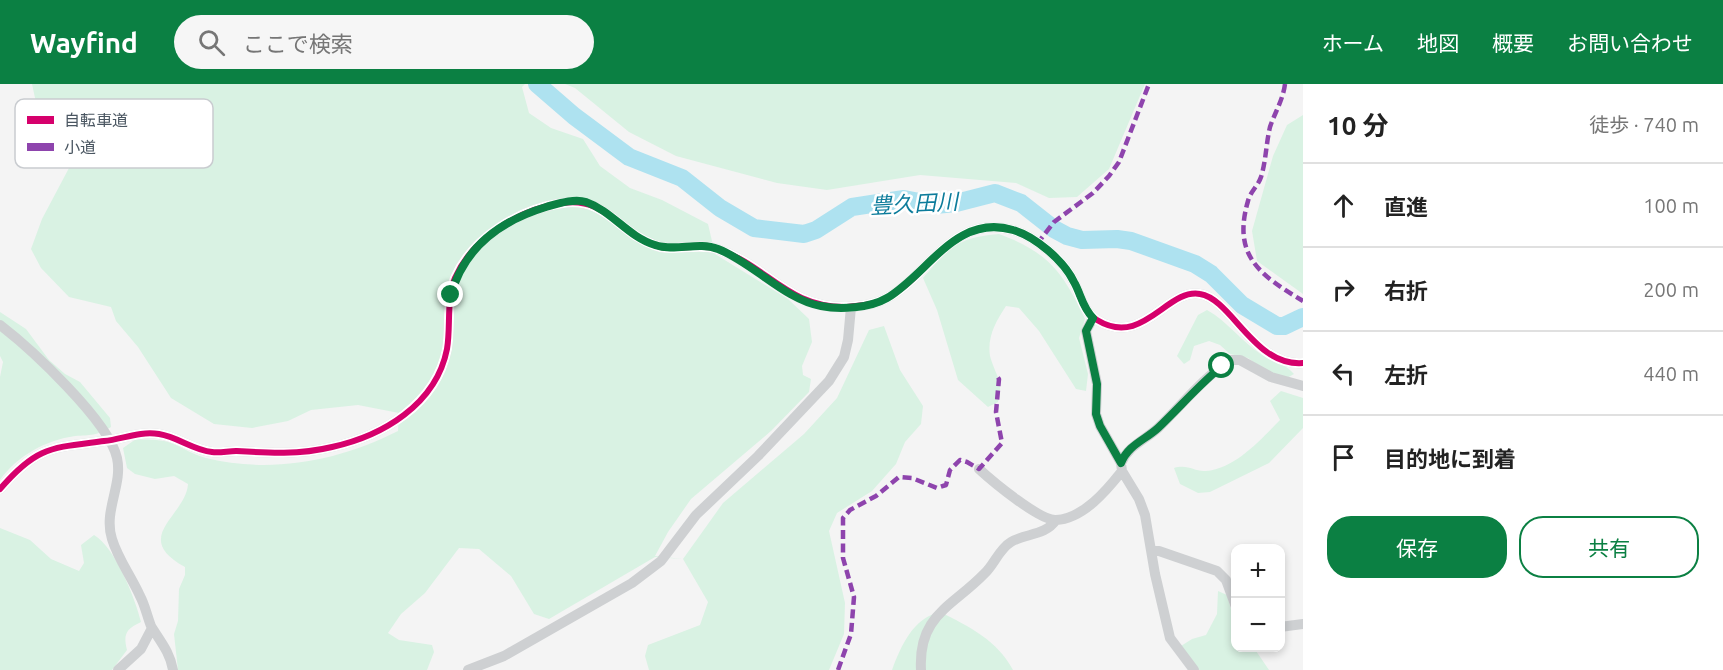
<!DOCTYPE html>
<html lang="ja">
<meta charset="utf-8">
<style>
body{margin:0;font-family:Ubuntu,"Noto Sans JP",sans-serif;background:#f6f6f6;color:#222}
.controls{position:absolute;right:18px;bottom:18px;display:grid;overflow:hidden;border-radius:12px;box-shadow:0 3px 9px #0003}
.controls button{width:54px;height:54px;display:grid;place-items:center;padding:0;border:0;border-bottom:2px solid #e0e0e0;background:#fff;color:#222;font:30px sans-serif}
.stop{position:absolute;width:18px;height:18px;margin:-14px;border:4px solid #0b8043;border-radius:50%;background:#fff}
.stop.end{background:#0b8043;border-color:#fff;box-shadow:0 2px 6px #0008}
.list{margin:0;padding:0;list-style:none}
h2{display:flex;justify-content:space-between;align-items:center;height:78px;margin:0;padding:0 24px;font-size:26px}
h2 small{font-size:20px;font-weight:400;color:#767676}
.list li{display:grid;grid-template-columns:39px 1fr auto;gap:18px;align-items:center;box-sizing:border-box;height:84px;padding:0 24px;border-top:2px solid #e0e0e0}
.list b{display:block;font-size:22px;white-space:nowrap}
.list em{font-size:20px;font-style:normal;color:#767676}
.actions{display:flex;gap:12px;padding:18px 24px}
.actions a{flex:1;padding:14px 0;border:2px solid #0b8043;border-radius:24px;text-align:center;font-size:21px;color:#0b8043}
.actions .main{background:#0b8043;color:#fff}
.icon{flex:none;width:33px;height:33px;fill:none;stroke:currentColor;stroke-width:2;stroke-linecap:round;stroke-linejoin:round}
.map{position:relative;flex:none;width:1303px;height:586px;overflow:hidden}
header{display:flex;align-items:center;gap:36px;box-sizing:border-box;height:84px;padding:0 30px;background:#0b8043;color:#fff}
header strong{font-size:28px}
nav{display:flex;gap:33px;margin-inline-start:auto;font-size:21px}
.search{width:420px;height:54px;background:#f6f6f6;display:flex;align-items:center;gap:15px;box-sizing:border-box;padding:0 21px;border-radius:33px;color:#767676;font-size:22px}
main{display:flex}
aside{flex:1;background:#fff}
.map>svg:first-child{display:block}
</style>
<header>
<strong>Wayfind</strong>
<div class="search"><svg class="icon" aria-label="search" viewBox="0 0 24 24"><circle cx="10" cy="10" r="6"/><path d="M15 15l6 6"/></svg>ここで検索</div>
<nav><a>ホーム</a><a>地図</a><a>概要</a><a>お問い合わせ</a></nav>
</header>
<main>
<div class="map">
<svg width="1303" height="586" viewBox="0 0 1303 586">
<rect width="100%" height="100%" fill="#f4f4f4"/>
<path fill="#d9f2e3" d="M32 0H525L522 3 529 29 551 44 583 55 600 82 630 104 662 116 708 140 715 170 788 215 809 235 812 258 802 282 803 291 811 295 809 308 771 347 691 415 668 448 655 472 683 475 723 419 804 350 837 314 869 246 884 242 900 286 923 322 921 340 905 358 896 380 872 407 837 429 829 447 845 519 844 550 829 586H649L645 572 648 561 700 541 708 518 683 475 655 473 549 535 534 530 511 492 479 465 459 464 425 509 401 530 388 549 399 556 432 561 434 568 427 586H178L174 550 178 537 179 505 185 491V483C130 453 186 432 188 400L174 392 155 395 135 390 127 384 123 364 136 355C146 356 158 355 168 358 181 362 193 371 206 374 271 390 339 377 398 347L399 329 358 321 311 326 288 337 252 344 214 340 171 314 138 263 116 237 111 223 69 213 41 184 31 165 42 135 69 84 74 56C39 42 40 36 32 0Z
M565 0H1145L1109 85 1077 113 1049 114 1016 99 920 91 827 106 777 99 676 72 629 48 575 4Z
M1303 31V210L1257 177 1252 147 1273 72 1287 41Z
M999 150C1048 168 1063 188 1085 235L1079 254 1088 290 1086 307 1076 305 1039 247 1019 224 1006 222C996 237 987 253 990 272 995 291 1004 296 998 318L988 323 958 296 937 226 923 194C949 164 958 153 999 150Z
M1207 226C1227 237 1242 258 1262 271 1273 278 1285 279 1294 290L1287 294 1266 287 1248 274 1230 270 1220 261 1209 257 1194 262 1190 276 1184 280 1177 272 1198 231Z
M0 228 26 245 49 276 65 290 80 298 110 334 111 343C97 352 90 351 75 352 46 356 17 372 0 396V293L3 278 0 272Z
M1281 307 1303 314V344L1269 379 1210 408 1198 409 1180 400 1174 384C1189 380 1194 388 1206 387 1236 384 1260 356 1280 336L1270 317Z
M0 444 30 456 51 475 79 487 84 479 81 461 94 451C115 463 135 514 141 538 126 545 123 550 127 566L112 586H0Z
M1218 507 1227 511 1235 539 1236 564H1254L1269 586H1199L1181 562 1192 555 1206 551 1217 530Z
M940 528C970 543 997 556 1013 586H892C901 562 913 534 940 528Z"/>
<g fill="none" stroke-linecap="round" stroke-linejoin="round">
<path stroke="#aee2f0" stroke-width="18" d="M537 0 574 32 629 73 682 94 720 124 754 144 804 150 816 146 852 123 904 115 935 121 956 119 995 109 1021 119 1054 145 1067 152 1082 156 1117 155 1131 157 1195 180 1211 190 1242 221 1277 242H1284L1303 233"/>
<path stroke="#ced0d2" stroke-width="10" d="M1093 234 1086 247 1097 300 1096 330 1100 342 1121 379 1122 387 1139 415 1145 431 1155 490 1170 554 1194 586
M0 241C30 264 109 337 117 374 123 401 103 427 112 455 118 475 131 492 140 512 145 521 147 532 151 542 160 557 170 568 173 586
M1121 379C1128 362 1145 356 1158 344 1182 321 1202 295 1230 276H1240L1271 293 1303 302
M979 385C992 397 1040 437 1056 436 1083 435 1107 406 1122 387
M0 405C37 362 51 364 104 357 123 355 139 347 159 350 178 353 193 366 212 368 220 369 228 367 236 367 268 369 299 371 332 363 382 352 436 321 447 265 451 242 446 216 455 194 473 153 520 125 563 119 606 113 618 148 654 161 674 169 697 158 717 165 767 181 787 224 846 223 859 222 873 221 885 215 929 194 950 129 1013 146 1035 152 1063 176 1073 196 1081 211 1082 227 1097 236 1143 264 1167 204 1200 210 1232 215 1254 283 1303 279
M1152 467H1159L1217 487 1226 496 1236 523
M1280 543 1303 540
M118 586 141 565 152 544
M468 586 504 572 632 499 661 477 696 431 758 372 829 297 844 273 848 256 851 223
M921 586C918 531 952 523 984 490 994 481 999 465 1011 458 1026 449 1045 452 1056 436"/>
<path stroke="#8e44ad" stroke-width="4.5" stroke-dasharray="9 4.5" stroke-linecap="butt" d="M1285 0C1283 16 1275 28 1270 43 1266 60 1266 77 1261 93 1258 102 1250 108 1248 117 1232 172 1260 191 1303 217
M1037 160 1054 138 1093 109 1109 92 1119 78 1149 0
M838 586 851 550 854 513 843 474V434L850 426 876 412 899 393 912 394 937 404 946 401 950 386 960 376 967 378 979 385 1002 359 996 328 999 295 996 291"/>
<g stroke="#fff" stroke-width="10">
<path id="cycleway" d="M0 405C37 362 51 364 104 357 123 355 139 347 159 350 178 353 193 366 212 368 220 369 228 367 236 367 268 369 299 371 332 363 382 352 436 321 447 265 451 242 446 216 455 194 473 153 520 125 563 119 606 113 618 148 654 161 674 169 697 158 717 165 767 181 787 224 846 223 859 222 873 221 885 215 929 194 950 129 1013 146 1035 152 1063 176 1073 196 1081 211 1082 227 1097 236 1143 264 1167 204 1200 210 1232 215 1254 283 1303 279"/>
</g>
<use href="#cycleway" stroke="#d6006c" stroke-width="6"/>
</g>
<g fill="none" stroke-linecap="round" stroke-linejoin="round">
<path stroke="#0b8043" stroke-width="8" d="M451 211C464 163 500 137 546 123 557 120 574 114 586 118 612 127 628 153 655 161 675 168 698 157 718 165 752 178 785 216 821 222 840 226 870 224 887 214 928 190 956 129 1013 146 1035 152 1064 177 1074 198 1081 210 1082 223 1093 234L1086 247 1097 300 1096 330 1100 342 1121 379C1128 361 1145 356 1158 344 1180 323 1199 301 1222 282"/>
</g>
<g text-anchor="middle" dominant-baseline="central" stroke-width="5" stroke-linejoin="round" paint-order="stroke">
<g font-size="22" font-style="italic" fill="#0c7c9b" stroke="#fff">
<text transform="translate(914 119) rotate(-3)">豊久田川</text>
</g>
</g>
<rect x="15" y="15" width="198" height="69" rx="9" fill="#fff" stroke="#c9ccd0" stroke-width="1.5"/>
<rect x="27" y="32" width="27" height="8" fill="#d6006c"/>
<rect x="27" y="59" width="27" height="8" fill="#8e44ad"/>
<g font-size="16" fill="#4a5661">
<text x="64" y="42">自転車道</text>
<text x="64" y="69">小道</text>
</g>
</svg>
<div class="controls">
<button>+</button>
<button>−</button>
</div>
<div class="stop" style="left:1222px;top:282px"></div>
<div class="stop end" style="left:451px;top:211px"></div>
</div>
<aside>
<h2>10 分<small>徒歩 · 740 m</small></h2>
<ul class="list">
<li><svg class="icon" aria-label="ahead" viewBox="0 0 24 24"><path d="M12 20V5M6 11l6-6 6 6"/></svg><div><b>直進</b></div><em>100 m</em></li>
<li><svg class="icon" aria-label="right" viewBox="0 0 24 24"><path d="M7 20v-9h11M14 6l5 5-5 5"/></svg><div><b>右折</b></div><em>200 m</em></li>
<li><svg class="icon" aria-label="left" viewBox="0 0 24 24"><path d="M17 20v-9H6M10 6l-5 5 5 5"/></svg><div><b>左折</b></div><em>440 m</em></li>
<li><svg class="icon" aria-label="arrive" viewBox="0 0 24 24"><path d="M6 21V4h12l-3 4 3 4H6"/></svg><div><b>目的地に到着</b></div></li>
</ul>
<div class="actions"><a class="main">保存</a><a>共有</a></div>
</aside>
</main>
